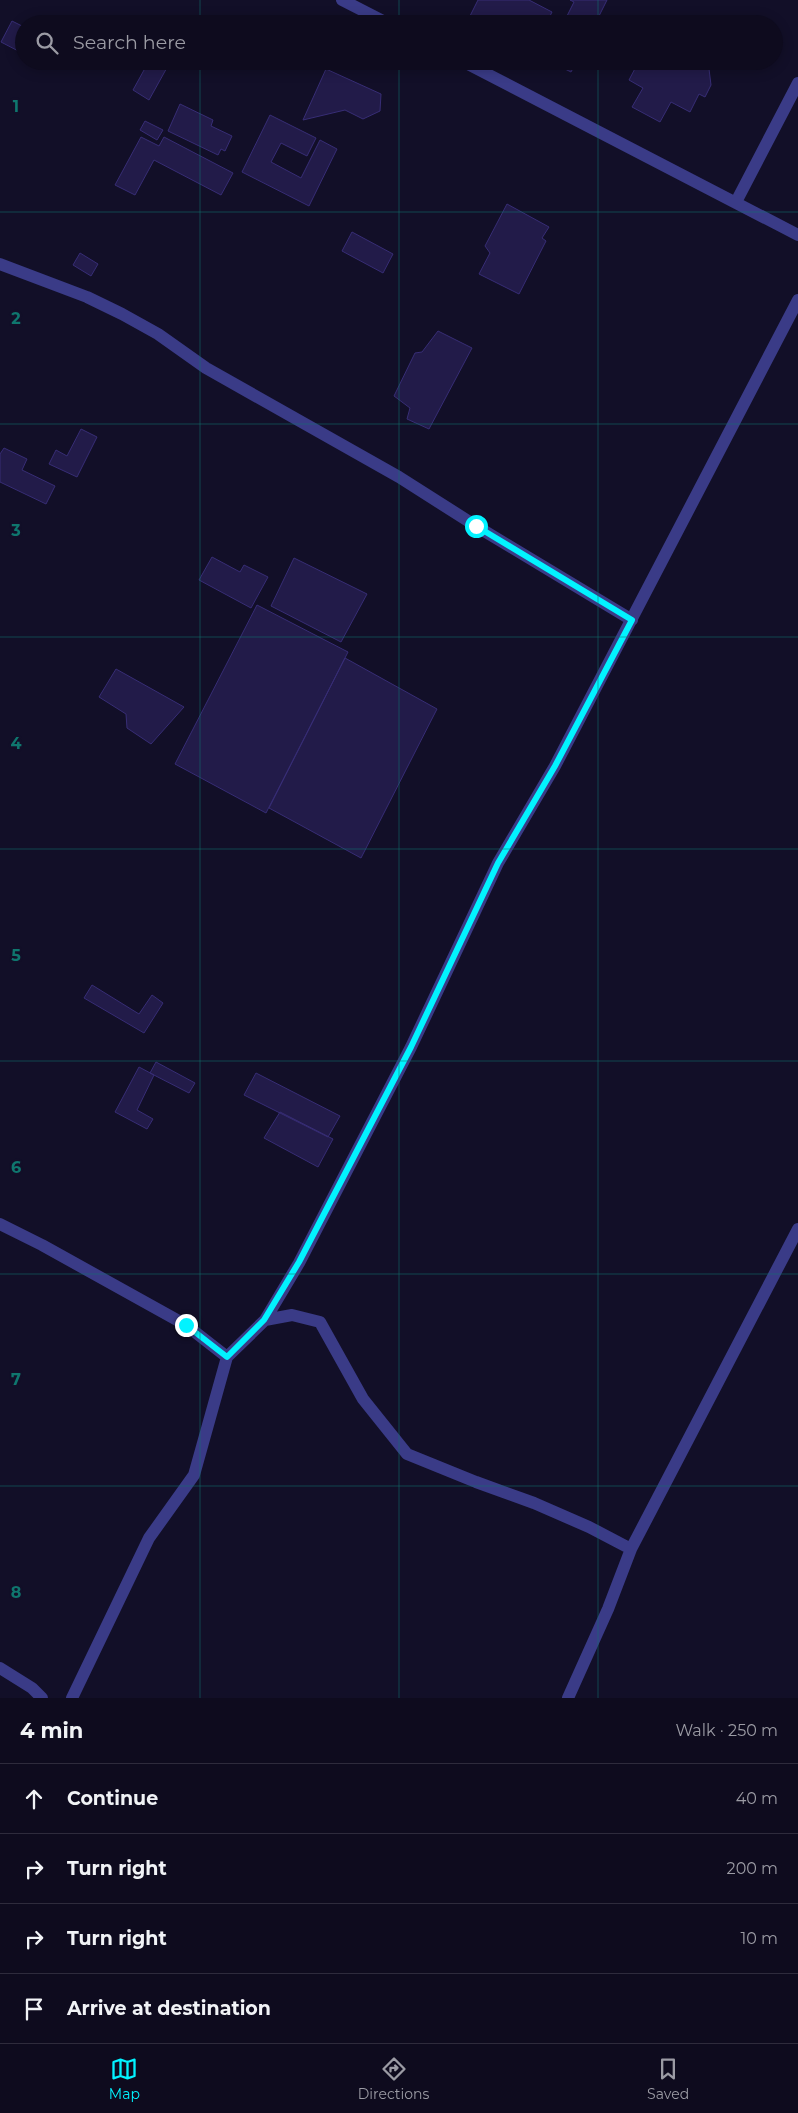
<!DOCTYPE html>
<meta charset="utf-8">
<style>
body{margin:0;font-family:Montserrat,sans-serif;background:#171427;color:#f1f3f6}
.stop{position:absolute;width:15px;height:15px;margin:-11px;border:4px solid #02f3ff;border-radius:50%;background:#fff}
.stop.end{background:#02f3ff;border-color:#fff;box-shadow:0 1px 5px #0008}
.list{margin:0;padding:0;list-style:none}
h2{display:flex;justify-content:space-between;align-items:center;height:65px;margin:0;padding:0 20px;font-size:21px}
h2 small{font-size:16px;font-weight:400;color:#9b9ba4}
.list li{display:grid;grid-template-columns:32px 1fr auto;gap:15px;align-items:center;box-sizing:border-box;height:70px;padding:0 20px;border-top:1px solid #2e2b3c}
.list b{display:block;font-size:19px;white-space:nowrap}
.list em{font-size:16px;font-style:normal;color:#9b9ba4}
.icon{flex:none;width:28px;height:28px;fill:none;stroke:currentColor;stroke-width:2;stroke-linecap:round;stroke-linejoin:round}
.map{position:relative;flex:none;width:798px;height:1698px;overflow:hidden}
.search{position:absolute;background:#0e0b1e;box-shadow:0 2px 12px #0003;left:15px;right:15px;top:15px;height:55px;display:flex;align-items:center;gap:12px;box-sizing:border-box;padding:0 18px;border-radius:28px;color:#9b9ba4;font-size:19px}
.sheet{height:345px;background:#0e0b1e}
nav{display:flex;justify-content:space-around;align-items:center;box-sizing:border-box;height:70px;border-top:1px solid #2e2b3c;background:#0e0b1e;font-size:14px;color:#9b9ba4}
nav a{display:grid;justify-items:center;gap:2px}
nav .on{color:#02f3ff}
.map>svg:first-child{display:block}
</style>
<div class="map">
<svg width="798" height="1698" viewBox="0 0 798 1698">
<rect width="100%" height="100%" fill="#120f28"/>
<path fill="#221b49" stroke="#372d75" d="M478 0H529L552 12 546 24H485L470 16Z
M570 0H607L595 24H563L574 2Z
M12 21 24 27V54L1 42Z
M149 61H164L169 64 149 100 133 90Z
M549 61H577L571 72Z
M639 61H708L711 85 705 97 699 94 690 112 671 102 660 122 632 107 643 88 629 80Z
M326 69 381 94 380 111 363 119 345 110 303 120Z
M180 104 213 120 211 126 232 136 225 151 221 149 218 155 168 131Z
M270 115 316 138 307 156 281 143 271 162 301 178 320 140 337 149 309 206 242 172Z
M145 121 163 130 157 140 140 130Z
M141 137 159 146 164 137 233 173 221 195 154 160 135 195 115 185Z
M507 204 549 227 542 238 546 241 519 294 479 274 490 253 485 246Z
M352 232 393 254 383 273 342 251Z
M80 253 98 264 91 276 73 265Z
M438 331 472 348 429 429 407 419 410 408 394 396 415 353 422 352Z
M81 429 97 437 77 477 49 464 56 450 67 456Z
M4 448 27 459 22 470 55 486 46 504 0 482V454Z
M212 557 240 572 244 565 268 577 251 608 199 580Z
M294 558 367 594 341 642 271 606Z
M257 605 348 652 266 813 175 764Z
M345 658 437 709 361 858 269 808Z
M116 669 184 707 151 744 127 728 126 714 99 697Z
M92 985 139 1014 152 995 163 1003 144 1033 84 998Z
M156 1062 195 1083 189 1093 150 1073Z
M139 1067 154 1075 137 1110 153 1119 147 1129 115 1112Z
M256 1073 340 1116 328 1137 244 1095Z
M280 1112 333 1139 318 1167 264 1138Z"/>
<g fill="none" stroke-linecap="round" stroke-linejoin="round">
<path stroke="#3a3b87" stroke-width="12" d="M342 0 389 24
M462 61 798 235
M736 202 798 83
M0 264 87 297 122 314 158 334 206 368 399 477 476 526 632 620
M0 1224 42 1245 186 1325 227 1357
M265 1320 292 1315 320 1322 363 1399 407 1454 476 1482 534 1503 589 1527 631 1549
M0 1668 32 1688 42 1698
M72 1698 149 1538 194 1475 227 1357 265 1320 299 1263 411 1047 498 863 555 766 798 300
M568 1698 608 1609 631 1549 798 1229"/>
</g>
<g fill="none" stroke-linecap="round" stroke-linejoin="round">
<path stroke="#02f3ff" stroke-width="6" d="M186 1325 227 1357 264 1320 299 1262 411 1047 498 863 555 766 632 620 476 526"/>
</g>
<path fill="none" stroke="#0f766e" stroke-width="1" stroke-opacity="0.55" d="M200 0V24M399 0V24M598 0V24M200 61V1698M399 61V1698M598 61V1698M0 212H798M0 424H798M0 637H798M0 849H798M0 1061H798M0 1274H798M0 1486H798"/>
<g font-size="16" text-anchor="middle" font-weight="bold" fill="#0f766e" stroke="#120f28" stroke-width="4.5" stroke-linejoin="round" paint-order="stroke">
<text x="16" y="112">1</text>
<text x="16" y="324">2</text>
<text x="16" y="536">3</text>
<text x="16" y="749">4</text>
<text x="16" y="961">5</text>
<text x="16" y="1173">6</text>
<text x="16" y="1385">7</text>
<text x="16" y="1598">8</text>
</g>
</svg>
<div class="stop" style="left:476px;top:526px"></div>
<div class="stop end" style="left:186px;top:1325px"></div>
<div class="search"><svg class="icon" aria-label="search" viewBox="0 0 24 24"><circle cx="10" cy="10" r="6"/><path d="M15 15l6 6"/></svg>Search here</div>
</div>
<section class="sheet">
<h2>4 min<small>Walk · 250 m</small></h2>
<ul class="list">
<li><svg class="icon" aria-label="ahead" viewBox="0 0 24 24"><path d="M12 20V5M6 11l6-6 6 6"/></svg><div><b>Continue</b></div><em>40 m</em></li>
<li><svg class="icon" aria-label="right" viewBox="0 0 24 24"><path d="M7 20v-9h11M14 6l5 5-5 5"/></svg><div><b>Turn right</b></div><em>200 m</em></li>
<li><svg class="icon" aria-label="right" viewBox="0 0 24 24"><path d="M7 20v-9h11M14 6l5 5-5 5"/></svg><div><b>Turn right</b></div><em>10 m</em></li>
<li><svg class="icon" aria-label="arrive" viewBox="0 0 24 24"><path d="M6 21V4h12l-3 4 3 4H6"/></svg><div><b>Arrive at destination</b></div></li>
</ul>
</section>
<nav>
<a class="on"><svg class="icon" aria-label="map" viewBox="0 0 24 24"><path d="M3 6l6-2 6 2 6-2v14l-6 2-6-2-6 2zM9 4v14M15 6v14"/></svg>Map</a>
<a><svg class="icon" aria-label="directions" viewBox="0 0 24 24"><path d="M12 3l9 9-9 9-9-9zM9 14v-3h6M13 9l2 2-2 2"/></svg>Directions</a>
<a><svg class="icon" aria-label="saved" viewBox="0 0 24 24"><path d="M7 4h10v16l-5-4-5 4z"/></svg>Saved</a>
</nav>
